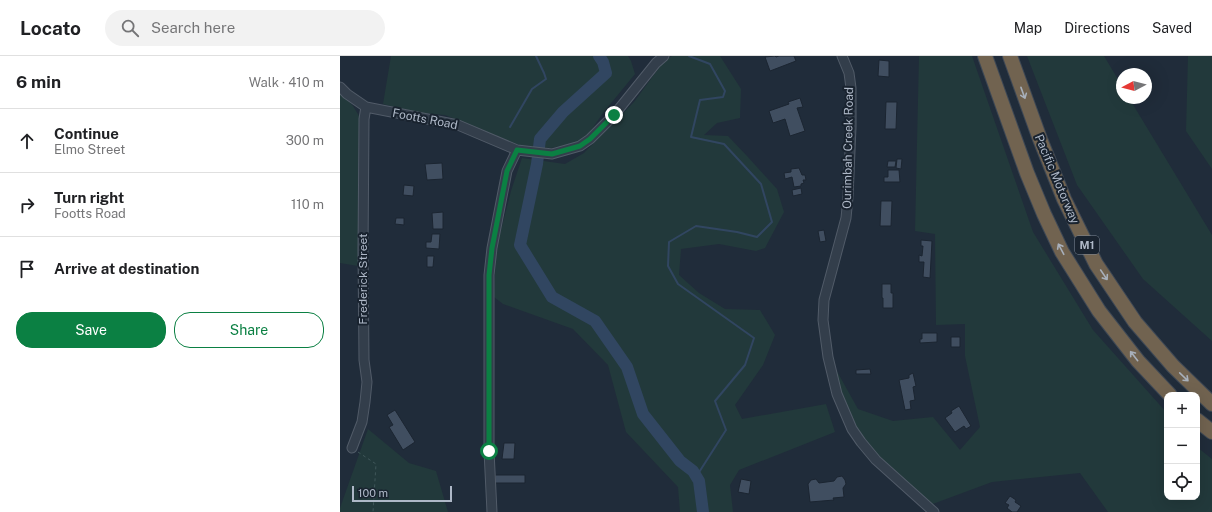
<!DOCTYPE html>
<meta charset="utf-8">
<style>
body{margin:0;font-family:"Public Sans",sans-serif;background:#f2f2f2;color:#202124}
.controls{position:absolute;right:12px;bottom:12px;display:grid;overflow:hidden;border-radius:8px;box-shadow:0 4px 16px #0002}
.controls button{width:36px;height:36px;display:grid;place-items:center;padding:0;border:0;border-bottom:1px solid #e0e0e0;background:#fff;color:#202124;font:20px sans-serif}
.compass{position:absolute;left:776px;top:12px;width:36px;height:36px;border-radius:50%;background:#fff;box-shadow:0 4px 16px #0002;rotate:263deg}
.scale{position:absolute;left:12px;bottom:10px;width:100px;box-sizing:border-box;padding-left:4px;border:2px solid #aeb8c7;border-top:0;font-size:11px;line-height:14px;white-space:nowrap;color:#aeb8c7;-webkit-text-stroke:3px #19232f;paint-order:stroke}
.stop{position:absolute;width:12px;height:12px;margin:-9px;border:3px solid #0b8043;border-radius:50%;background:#fff}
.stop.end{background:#0b8043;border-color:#fff;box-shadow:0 1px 4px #0008}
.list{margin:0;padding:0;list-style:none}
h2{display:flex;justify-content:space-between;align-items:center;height:52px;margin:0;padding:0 16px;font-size:17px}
h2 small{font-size:13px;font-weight:400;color:#757577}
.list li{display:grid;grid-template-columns:26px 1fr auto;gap:12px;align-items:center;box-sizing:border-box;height:64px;padding:0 16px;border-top:1px solid #e0e0e0}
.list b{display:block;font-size:15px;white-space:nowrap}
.list p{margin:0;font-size:13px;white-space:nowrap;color:#757577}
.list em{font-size:13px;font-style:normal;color:#757577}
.actions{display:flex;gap:8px;padding:12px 16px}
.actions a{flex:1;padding:9px 0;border:1px solid #0b8043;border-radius:16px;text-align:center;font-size:14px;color:#0b8043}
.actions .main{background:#0b8043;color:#fff}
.icon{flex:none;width:22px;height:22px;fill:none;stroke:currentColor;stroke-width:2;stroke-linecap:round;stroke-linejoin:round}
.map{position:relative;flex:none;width:872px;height:456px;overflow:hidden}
header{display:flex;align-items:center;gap:24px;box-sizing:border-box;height:56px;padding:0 20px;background:#fff;border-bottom:1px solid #e0e0e0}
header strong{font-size:19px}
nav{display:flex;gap:22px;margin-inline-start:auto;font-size:14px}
.search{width:280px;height:36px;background:#f2f2f2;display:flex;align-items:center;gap:10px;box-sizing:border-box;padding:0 14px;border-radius:22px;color:#757577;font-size:15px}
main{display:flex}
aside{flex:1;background:#fff}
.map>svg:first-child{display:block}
</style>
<header>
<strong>Locato</strong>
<div class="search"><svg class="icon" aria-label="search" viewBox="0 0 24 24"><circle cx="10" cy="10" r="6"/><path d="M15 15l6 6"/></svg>Search here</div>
<nav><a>Map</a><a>Directions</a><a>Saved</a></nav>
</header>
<main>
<aside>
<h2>6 min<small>Walk · 410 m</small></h2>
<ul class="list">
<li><svg class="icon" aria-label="ahead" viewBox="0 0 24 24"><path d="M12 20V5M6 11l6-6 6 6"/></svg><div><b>Continue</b><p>Elmo Street</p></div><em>300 m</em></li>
<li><svg class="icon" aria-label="right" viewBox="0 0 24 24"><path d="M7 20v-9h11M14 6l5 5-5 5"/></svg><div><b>Turn right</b><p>Footts Road</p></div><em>110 m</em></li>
<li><svg class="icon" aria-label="arrive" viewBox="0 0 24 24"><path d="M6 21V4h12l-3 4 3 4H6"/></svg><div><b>Arrive at destination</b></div></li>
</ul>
<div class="actions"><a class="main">Save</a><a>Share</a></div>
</aside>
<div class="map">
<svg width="872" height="456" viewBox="0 0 872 456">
<rect width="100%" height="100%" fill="#202c3a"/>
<path fill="#22393b" d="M51 0H288L291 5 295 18 263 57 247 80 236 87 211 92 179 89 105 59 72 56 43 48Z
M332 0H380L401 33 400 62 377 67 364 79 388 80 407 100 437 133 444 156 425 192 416 195 379 188 341 193 339 219 359 237 385 253 420 254 435 279 423 309 395 349 402 363 486 348 495 376 399 414 390 429 393 456H340L338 431 286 376 268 309 233 273 163 248 154 241 156 194 171 135 182 102 225 108 244 97 294 46 324 5Z
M579 0H632L693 176 753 274 827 357V441H857V391L872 403V456H768L740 417 652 426 590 449 530 394 516 371 502 340 494 310 518 353 553 365 593 361 620 394 640 371 625 300V268L596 269 595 178 575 175Z
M687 0H764L782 30V42H789L872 179V285L803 223 737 129Z
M848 0H872V113L846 75Z
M0 36 13 50 19 60 18 210 0 207Z
M28 373 69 407 96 415 108 456H0V452Z"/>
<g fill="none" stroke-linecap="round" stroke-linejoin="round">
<path stroke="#314661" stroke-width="2" d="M349 0 370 8 385 35 383 41 360 44 351 81 384 88 421 128 432 166 417 181 397 176 356 170 329 186 328 210 338 228 414 282 405 309 375 345 386 374 356 421
M170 71 192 33 206 23 204 17 196 0"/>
<path stroke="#314661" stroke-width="12" d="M259 0 263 6 266 17 223 56 200 83 197 108 180 189 212 241 255 265 287 311 303 358 340 405 353 415 359 425 363 456"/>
</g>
<path fill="#404e60" stroke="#1b2531" d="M435 0 436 1 439 0H454L456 5 430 15 425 1Z
M539 4 549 5V21L538 20Z
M460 42 463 51 457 52 465 75 450 80 445 63 433 67 429 55 449 48 448 46Z
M546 46H557L556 73H545Z
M557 103H562L561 113 556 112Z
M548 105H556L555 111H547Z
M102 107 103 123 87 124 85 108Z
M459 112 462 119H465L466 124H463L464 127 461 128V130L454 131 452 121 445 123 444 117 451 116V113Z
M548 114H559L560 126H544V121H548Z
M64 129 74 130 73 140 63 139Z
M461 132 462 138 453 140 452 134Z
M541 145H552L551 170H540Z
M103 156V173H93L92 157Z
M56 162H64V169L55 168Z
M484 174 486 185 480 186 478 175Z
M92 178H100L99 193 86 192V186H91Z
M581 184 592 185 590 222 583 221 584 206H579V199L582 200 583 190H581Z
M87 200H94L93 211H87Z
M542 228H551V237H553V252H543V242H542Z
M582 277H597V286L580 287V283H582Z
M611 281H620V291H611Z
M530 313 531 318H516V314Z
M573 317 576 330 573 331 575 344 570 345 571 353 565 354 559 324 569 322V319Z
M619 350 631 370 626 373 624 370 615 376 605 362 612 357 611 355Z
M55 354 75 386 63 394 49 371 53 369 47 359Z
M164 387H175L174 403H162Z
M155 419H185V427H155Z
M502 420 505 424 506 428 503 432 504 441 493 442 494 444 470 446 468 428 471 424 476 423 479 427 494 425 497 421Z
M401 423 411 425 409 438 398 436Z
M670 440 676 444 675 446 681 450 677 456H672L667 452 669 449 665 447Z"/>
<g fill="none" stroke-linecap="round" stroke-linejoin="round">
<g stroke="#515b68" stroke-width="11">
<path id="minor" d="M502 0 509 17 511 32V71L508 141 506 162 484 244 483 264 488 301 497 338 512 373 521 386 536 404 594 456
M0 31 7 38 26 51 118 69 177 94 212 98 240 90 250 83 274 59 316 7 324 0
M12 392 22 366 25 346 27 326 24 304 23 195 24 63 26 51
M152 456 149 395V219L152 192 167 115 177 94"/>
</g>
<g stroke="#3e4855" stroke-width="16">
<path id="highway" d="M645 0 687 117 704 158 722 196 759 255 798 305 830 339
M670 0 700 83 724 143 756 208 795 266 833 310 872 348
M857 364 872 376"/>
</g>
<path stroke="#3f5659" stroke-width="1" stroke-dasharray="3 3" stroke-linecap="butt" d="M18 396 36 408 33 456"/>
<use href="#minor" stroke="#333e4b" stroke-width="9"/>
<use href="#highway" stroke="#716350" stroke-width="14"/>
</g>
<defs><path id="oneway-shaft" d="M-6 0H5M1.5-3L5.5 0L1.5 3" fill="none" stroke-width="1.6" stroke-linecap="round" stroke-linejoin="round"/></defs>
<g stroke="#a8b0bb">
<use href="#oneway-shaft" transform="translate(683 37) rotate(70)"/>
<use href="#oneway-shaft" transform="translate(721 193) rotate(-118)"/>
<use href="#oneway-shaft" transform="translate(764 219) rotate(56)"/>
<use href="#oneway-shaft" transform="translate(794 300) rotate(-128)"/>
<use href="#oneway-shaft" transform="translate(844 321) rotate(44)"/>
</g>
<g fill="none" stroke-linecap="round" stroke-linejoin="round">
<path stroke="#0b8043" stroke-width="5" d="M149 395V219L152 192 167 115 177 94 212 98 240 90 250 83 274 59"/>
</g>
<g text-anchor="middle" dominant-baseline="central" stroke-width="4" stroke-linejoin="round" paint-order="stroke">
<rect fill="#19232f" stroke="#818b99" stroke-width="1" x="735" y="180" width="24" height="18" rx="3"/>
<g font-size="11" font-weight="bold" fill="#aeb8c7">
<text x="747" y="189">M1</text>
</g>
<g font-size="12" fill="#aeb8c7" stroke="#19232f">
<text transform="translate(85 63) rotate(11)">Footts Road</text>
<text transform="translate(508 92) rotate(-89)">Ourimbah Creek Road</text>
<text transform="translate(717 123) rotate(67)">Pacific Motorway</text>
<text transform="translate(23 223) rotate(-90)">Frederick Street</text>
</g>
</g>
</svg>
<div class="controls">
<button>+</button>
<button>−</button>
<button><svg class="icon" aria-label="locate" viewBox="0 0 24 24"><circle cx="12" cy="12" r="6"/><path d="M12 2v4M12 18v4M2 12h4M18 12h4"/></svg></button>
</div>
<svg class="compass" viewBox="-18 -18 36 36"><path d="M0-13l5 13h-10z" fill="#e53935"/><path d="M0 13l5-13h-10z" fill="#757577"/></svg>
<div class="scale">100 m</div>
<div class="stop" style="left:149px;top:395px"></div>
<div class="stop end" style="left:274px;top:59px"></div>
</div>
</main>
